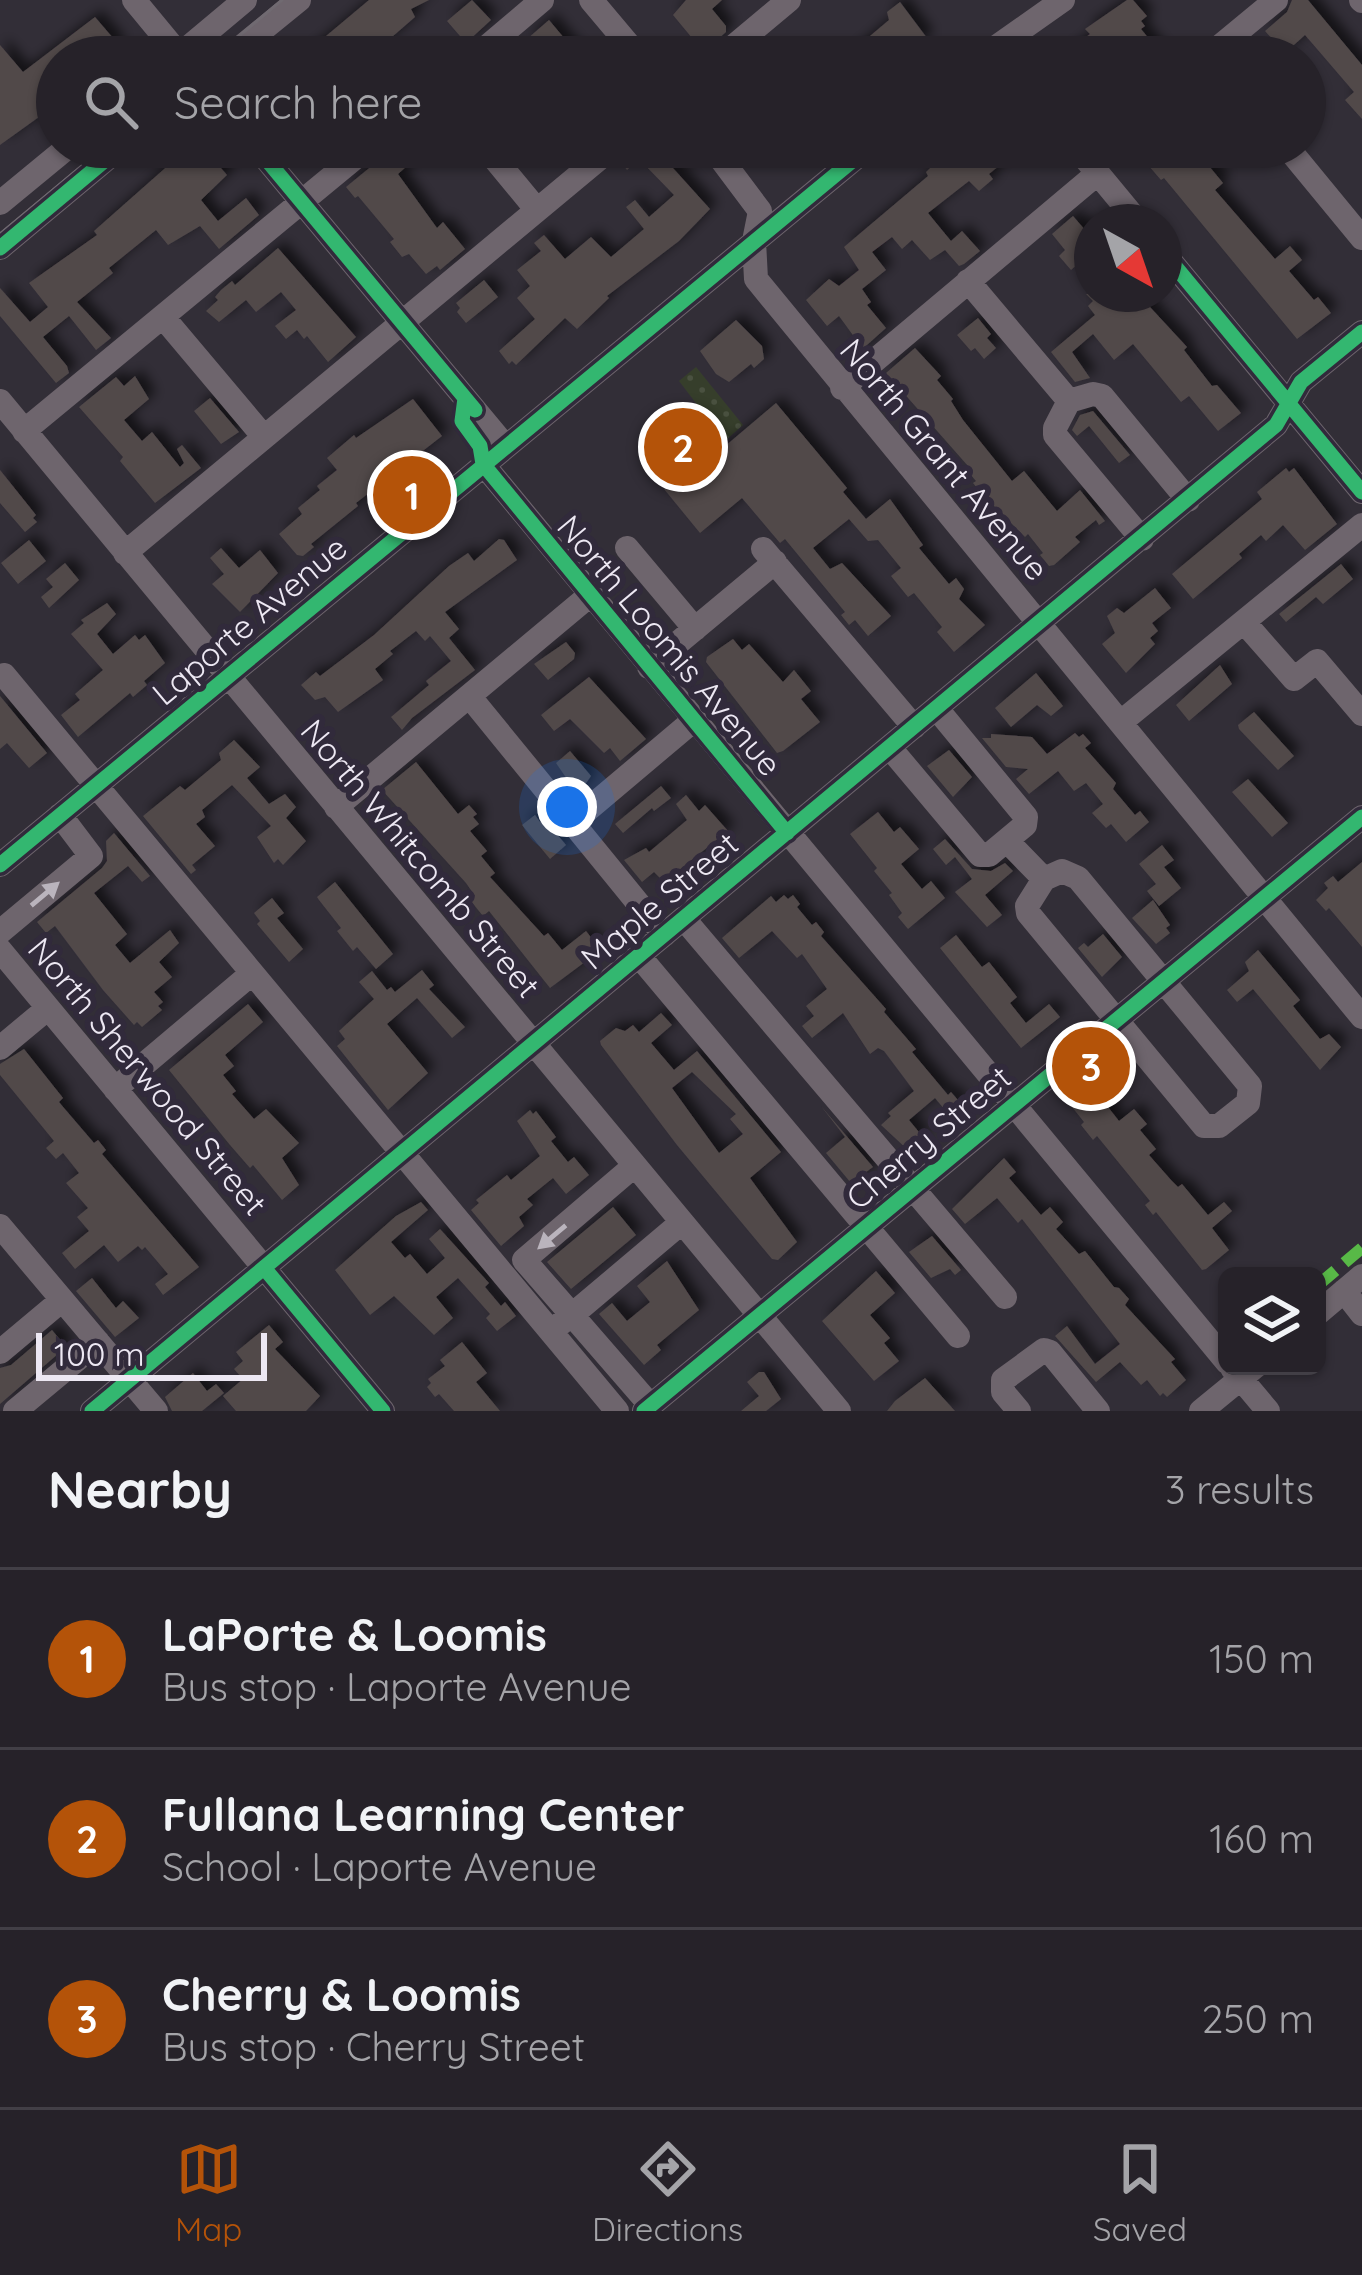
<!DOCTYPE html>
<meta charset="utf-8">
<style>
body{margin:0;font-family:Quicksand,sans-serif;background:#2e2a31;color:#f1f3f6}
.controls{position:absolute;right:36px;bottom:36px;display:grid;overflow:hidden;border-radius:18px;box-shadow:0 3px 9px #0004}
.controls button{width:108px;height:108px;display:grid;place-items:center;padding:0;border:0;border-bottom:3px solid #423f46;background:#262229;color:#f1f3f6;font:60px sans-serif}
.compass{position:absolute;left:1074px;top:204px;width:108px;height:108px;border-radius:50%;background:#262229;box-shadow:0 3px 9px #0004;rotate:140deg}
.scale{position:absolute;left:36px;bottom:30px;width:231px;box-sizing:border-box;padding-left:12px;border:6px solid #ede8f3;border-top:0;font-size:33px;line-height:42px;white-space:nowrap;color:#ede8f3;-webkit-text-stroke:9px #312a3b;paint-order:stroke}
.you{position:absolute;left:567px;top:807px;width:42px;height:42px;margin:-30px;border:9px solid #fff;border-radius:50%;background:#1a73e8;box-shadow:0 0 0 18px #1a73e833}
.badge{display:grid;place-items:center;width:78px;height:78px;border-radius:50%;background:#b45309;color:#fff;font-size:39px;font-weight:700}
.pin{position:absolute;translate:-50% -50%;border:6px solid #fff;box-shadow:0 3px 12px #0006}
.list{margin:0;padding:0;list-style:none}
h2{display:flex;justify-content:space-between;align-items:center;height:156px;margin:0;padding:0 48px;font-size:51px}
h2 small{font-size:39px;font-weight:400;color:#a4a4a8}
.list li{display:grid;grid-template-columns:78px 1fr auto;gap:36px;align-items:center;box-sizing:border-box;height:180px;padding:0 48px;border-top:3px solid #423f46}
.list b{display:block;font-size:45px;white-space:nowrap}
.list p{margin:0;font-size:39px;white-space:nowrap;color:#a4a4a8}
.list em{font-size:39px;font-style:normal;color:#a4a4a8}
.icon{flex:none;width:66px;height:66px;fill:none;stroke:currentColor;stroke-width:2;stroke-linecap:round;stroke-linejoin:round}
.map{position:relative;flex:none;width:1362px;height:1411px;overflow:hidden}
.search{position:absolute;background:#262229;box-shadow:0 3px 9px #0004;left:36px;right:36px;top:36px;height:132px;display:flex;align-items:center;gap:30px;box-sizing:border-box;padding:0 42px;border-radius:66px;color:#a4a4a8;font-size:45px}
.sheet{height:696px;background:#262229}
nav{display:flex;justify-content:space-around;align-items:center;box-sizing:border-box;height:168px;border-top:3px solid #423f46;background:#262229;font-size:33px;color:#a4a4a8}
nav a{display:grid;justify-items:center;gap:6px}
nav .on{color:#b45309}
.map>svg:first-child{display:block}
</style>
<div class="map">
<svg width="1362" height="1411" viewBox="0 0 1362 1411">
<defs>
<pattern id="park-dots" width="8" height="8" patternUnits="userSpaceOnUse" patternTransform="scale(3)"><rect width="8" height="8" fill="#363e2b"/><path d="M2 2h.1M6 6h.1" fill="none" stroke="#4a5140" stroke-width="1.8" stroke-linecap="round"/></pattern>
<filter id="shadow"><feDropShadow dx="7" dy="-7" stdDeviation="6" flood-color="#0009"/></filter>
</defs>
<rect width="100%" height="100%" fill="#322e37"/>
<path fill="url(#park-dots)" d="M696 367 743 425 725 441 679 381Z"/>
<path fill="#51494a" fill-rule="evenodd" filter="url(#shadow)" d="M369 0H429L411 9 415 17 369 57H301Z
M472 0 491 20 466 43 447 21Z
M686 0H722L712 9 726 26V32L707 49 702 50 673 15Z
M1127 0H1133L1147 16 1141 21 1145 26 1141 29 1164 57H1061L1090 34 1085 29Z
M1292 0H1308L1362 65V119L1345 100 1354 92 1305 35 1285 53 1265 31 1287 12Z
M900 2 927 38 903 57H845L889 20 887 12Z
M95 17 119 45 105 57 96 48 89 54 85 50 76 57H57V104L0 145V45L23 72Z
M549 20 580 57H542L527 39Z
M189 147H203L227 175 201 200 218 221 246 198 259 215 219 249 200 226 168 245 156 230 109 268 113 273 77 302 111 338 96 350 69 316 43 337 67 366 69 373 56 383 0 316V288L30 322 48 307 29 283 97 235 94 231Z
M384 147H407L416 158 398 174 437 228 443 222 465 249 440 270 437 266 426 274 409 254 402 257 390 242 394 239 358 196 355 198 346 187 379 160Z
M629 147H654L710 209 679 241 607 296 609 298 577 329 565 318 516 365 512 361 509 364 499 351 535 319 517 298 530 286 517 270 541 251 534 243 544 235 565 259 591 237 611 257 644 229 626 207 635 200 649 217 674 195 639 159 627 170 621 162Z
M952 147H1022L989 174 993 179 979 191 969 181 928 213 951 241 962 231 980 251 964 264 959 266 945 250 930 260 912 240 902 249 892 237 872 252 886 270 862 289 871 302 867 305 886 328 858 353 849 343 855 338 839 316 827 326 806 300 829 279 839 286 859 270 844 247 928 176 926 172Z
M1143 147H1230L1209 166 1223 183 1215 190 1275 259 1290 246 1302 260 1289 271 1314 300 1318 297 1331 313 1297 339 1164 178 1161 180 1148 165 1152 157Z
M1073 216 1092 238V278L1079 263 1071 270 1059 256 1065 250 1052 234Z
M278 248 356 337 328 362 307 336 304 339 297 330 286 339 275 326 296 310 281 292 256 312 246 300 219 322 206 311 218 300 215 297 221 290 232 281 235 285Z
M484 280 498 297 466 323 457 312 460 308 456 303Z
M1086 294H1138L1187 347 1184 350 1212 386 1217 385 1241 413 1218 431 1189 396 1181 402 1133 344 1114 360 1093 334 1072 352 1090 378 1075 382 1051 352 1095 315 1088 306 1093 301Z
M978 318 991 334 987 338 996 348 984 359 975 348 971 351 957 335Z
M736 320 762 346 764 359 754 368 751 364 729 382 716 374 700 351Z
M915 348 941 376 937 380 953 399 951 401 963 420 1012 481 1024 471 1057 511 1080 490 1105 521 1099 525 1096 520 1075 537 1080 542 1054 565 1049 566 1040 555 1043 553 1028 534 1025 537 983 495 973 483 976 481 965 468 968 466 886 373Z
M135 376 149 399 124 420 142 441 152 432 180 467 184 463 177 449 182 445 201 468 155 503 120 461 123 457 79 407 116 377 124 386Z
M210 398 239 432 221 444 194 411Z
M413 399 442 436 356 503 358 506 311 544 314 547 303 556 297 555 279 534 302 514 298 508 320 490 317 486 337 470 327 458 354 435 356 438Z
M776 403 847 488 843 492 866 519 890 499 923 545 919 548 949 584 956 578 964 589 959 599 985 625 954 652 937 632 942 627 914 593 908 597 891 576 901 568 878 540 868 541 849 519 813 548 830 569 842 563 891 616 868 636 855 620 849 625 841 615 845 612 785 539 780 543 742 498 700 533 664 489 707 453 711 458Z
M1093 411 1130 455 1119 463 1089 426 1077 436 1072 430 1080 415Z
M1286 468 1289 472 1294 468 1337 524 1305 550 1283 525 1266 541 1261 535 1239 554 1242 558 1193 599 1172 574 1262 499 1257 492Z
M0 470 36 515 33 518 37 522 25 532 0 503Z
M499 539 504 540 517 560 445 612 459 629 449 638 475 670 412 718 402 730 391 717 429 685 426 681 451 661 430 636 425 641 416 631 390 651 393 654 375 669 383 680 338 712 325 697 315 700 301 685 316 672 320 676 374 635 449 566 468 553 474 561Z
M29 540 46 561 18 584 1 563Z
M221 548 239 568 260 550 278 573 240 612 212 584 224 574 210 558Z
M65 563 79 580 49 608 41 597 53 587 46 579Z
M1341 564 1353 579 1323 604 1316 597 1286 622 1279 614Z
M1155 588 1171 608 1152 623 1158 631 1150 638 1155 644 1126 673 1102 644 1115 633 1107 616 1117 608 1124 613Z
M107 603 116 614 97 634 113 654 135 635 139 640 145 635 165 663 144 681 147 685 133 697 130 693 78 737 61 715 80 700 75 694 103 670 71 634 84 623 81 620Z
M733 639 742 650 749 644 783 682 794 670 811 691 801 699 820 722 783 751 777 753 706 662 707 657Z
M566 642 575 653 574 659 548 680 534 664Z
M1220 665 1232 684 1189 721 1176 705Z
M1036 673 1063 706 1051 716 1037 705 1011 727 995 708Z
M589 677 646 739 620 761 610 748 604 753 570 719 554 731 541 715Z
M0 696 47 753 29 768 7 743 0 749Z
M1254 712 1294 756 1278 770 1239 729 1238 725Z
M1075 733 1079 737 1083 734 1091 743 1085 748 1116 783 1113 789 1135 815 1140 811 1149 822 1126 842 1111 824 1106 828 1092 813 1103 804 1086 783 1074 791 1058 771 1029 794 1016 779 1028 769 1006 767 982 738H991V734L1032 737 1047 754Z
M234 740 260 767 247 778 269 804 285 794 296 807 286 818 306 841 283 865 278 859 274 863 257 837 271 826 232 785 202 810 205 817 196 824 215 846 192 865 196 870 191 874 143 816 180 786 185 790 221 760 219 753Z
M949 750 972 777 953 797 927 766Z
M570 751 591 776 575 799 562 784 567 779 556 763Z
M416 762 458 814 469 805 477 814 473 817 479 824 470 831 487 851 481 856 495 873 490 877 544 936 548 933 562 950 586 931 601 950 550 988 489 911 483 916 470 900 475 896 466 883 382 790Z
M1248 779 1288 823 1272 837 1232 792Z
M661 786 671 798 654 811 652 808 623 833 615 824Z
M686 795 699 811 705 805 728 831 664 882 654 872 642 882 624 860 646 848 649 852 687 820 676 804Z
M878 812 894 832 900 827 919 849 901 864 922 889 931 881 945 898 908 929 898 917 902 913 889 895 892 893 874 871 877 868 850 834Z
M535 815 540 822 544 819 566 845 550 859 522 825Z
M114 833 150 876 142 882 128 866 94 893 127 934 115 945 130 963 170 930 179 943 159 962 172 977 154 992 163 1002 158 1006 162 1010 142 1027 137 1022 134 1025 103 990 55 926 46 933 37 922 102 868 107 861 106 841Z
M945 839 972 869 991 871 1005 863 1013 871 985 895 1002 915 987 927 955 892 972 879 955 857 946 865 933 849Z
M1162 845 1174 860 1164 867 1181 888 1159 906 1147 891 1156 884 1139 864Z
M1362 862V947L1329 908 1326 911 1316 900 1328 888 1324 883 1333 876 1338 882Z
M335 882 393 954 376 969 357 947 353 951 337 931 341 928 319 900 317 897Z
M784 895 788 899 793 895 800 904 797 907 812 925 816 922 824 932 821 936 886 1009 884 1012 916 1049 912 1052 948 1095 951 1092 963 1106 950 1116 935 1098 909 1120 923 1137 908 1150 881 1125 891 1116 888 1113 914 1091 884 1051 878 1048 870 1054 843 1013 812 1038 802 1026 814 1016 806 1006 827 989 802 954 797 958 772 931 739 958 722 938 771 896 776 902Z
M272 898 284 913 277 918 303 949 289 962 257 924 260 921 254 913Z
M1153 900 1170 925 1166 928 1170 933 1156 944 1132 918Z
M1103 934 1122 957 1102 977 1078 948 1084 943 1088 947Z
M956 935 982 967 989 962 1017 997 1010 1003 1026 1023 1049 1004 1060 1017 1021 1048 940 948Z
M1258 950 1300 1000 1293 1006 1320 1039 1329 1034 1341 1047 1320 1070 1253 989 1237 1002 1227 990 1249 971 1245 962Z
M422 970 434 985 429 989 465 1027 452 1038 417 998 387 1024 428 1073 388 1110 337 1046 345 1039 339 1031 374 999 359 982 372 971 387 990 391 987 395 992Z
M248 1004 263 1022 225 1055 234 1066 223 1075 236 1091 232 1094 254 1119 266 1109 299 1143 282 1158 299 1185 282 1200 253 1165 250 1168 230 1145 169 1070Z
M661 1013 672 1025 651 1043 674 1070 697 1051 781 1152 750 1178 797 1242 778 1260 772 1259 677 1145 601 1045 600 1041 616 1028 625 1031 633 1025 639 1032ZM692 1072 736 1114 730 1119 743 1134 719 1153 672 1088Z
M24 1049 63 1098 59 1102 64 1108 94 1143 98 1140 106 1150 102 1154 199 1267 163 1295 155 1284 168 1274 145 1247 142 1250 138 1246 118 1262 104 1245 75 1269 62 1253 89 1231 77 1217 88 1208 66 1183 79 1173 63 1153 56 1159 46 1148 54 1141 0 1075V1064Z
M1083 1087 1091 1097 1097 1093 1119 1121 1134 1109 1147 1124 1140 1130 1156 1149 1149 1155 1171 1180 1178 1187 1182 1184 1208 1215 1224 1202 1232 1211 1212 1228 1229 1250 1206 1269 1202 1270 1156 1212 1153 1215 1145 1205 1150 1201 1097 1136 1093 1140 1081 1125 1084 1122 1072 1107 1075 1104 1070 1098Z
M821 1106 873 1167 851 1183 826 1153 845 1137Z
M530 1110 533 1114 536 1111 556 1137 551 1141 568 1162 574 1157 589 1175 566 1194 553 1178 527 1199 533 1205 519 1217 524 1226 501 1246 471 1210 479 1203 476 1200 507 1175 511 1180 540 1156 517 1121Z
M1004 1158 1016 1172 1009 1178 1041 1215 1050 1207 1063 1222 1056 1229 1079 1254 1085 1251 1114 1287 1119 1288 1129 1299 1125 1305 1175 1359 1171 1362 1186 1380 1167 1397 1163 1393 1160 1396 1147 1380 1141 1385 1120 1362 1096 1382 1055 1336 1067 1326 1095 1364 1120 1344 1022 1219 1018 1223 997 1198 965 1224 952 1209Z
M421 1202 428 1210 391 1242 405 1258 410 1254 427 1274 445 1258 429 1239 440 1229 489 1283 485 1287 501 1306 505 1302 516 1316 497 1331 486 1318 490 1314 458 1278 436 1297 453 1318 434 1335 394 1296 370 1315 335 1270 396 1216Z
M613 1207 636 1235 571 1289 547 1262Z
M932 1236 961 1270 955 1275 950 1269 931 1278 909 1252Z
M667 1261 699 1310 657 1345 661 1350 644 1365 599 1314 612 1303 627 1321 650 1302 637 1286Z
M876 1271 895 1293 870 1315 890 1338 884 1343 899 1361 874 1381 822 1321Z
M92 1278 116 1308 123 1301 139 1318 115 1337 76 1291Z
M269 1325 283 1342 275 1349 320 1396 306 1411H236L223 1396 243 1379 234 1369 243 1361 236 1352Z
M52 1330 66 1347 0 1404V1368L11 1365Z
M462 1342 487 1373 476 1382 500 1411H454L439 1394 435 1397 427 1387 431 1383 428 1379 445 1366 440 1360Z
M759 1372H764L781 1399 766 1411H741L759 1396 747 1382Z
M193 1373 207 1391 216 1384 224 1393 202 1411H172L165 1397Z
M925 1378 955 1411H887L895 1401Z"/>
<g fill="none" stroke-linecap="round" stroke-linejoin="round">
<path stroke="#6e656d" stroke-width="24" d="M134 0 181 57
M591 0 639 57
M1361 0 1362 1
M177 57 245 0
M229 57 299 0
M475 57 542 0
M721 57 789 0
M982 57 1063 0
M1207 57 1276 0
M256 147 505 446
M485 147 537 210
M712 147 760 211 754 241 756 279 1362 1017
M1076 147 1138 222
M1287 147 1362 238
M0 203 68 147
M0 248 121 147
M1164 253 1362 492
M968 281 1069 401
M163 317 264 437
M842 388 1098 173
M0 401 839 1411
M24 431 368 147
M483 464 1227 1362
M1142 539 1055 435V428L1069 401 1093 394 1102 396 1188 500
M627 548 695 629
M763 549 914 727
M125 553 613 147
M1244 622 1294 679 1317 661 1362 714
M649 667 775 562
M4 675 617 1411
M470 697 664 935
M1121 722 1362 525
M890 748 980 855H989L1025 825 1026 817 937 709
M336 807 589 596
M573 822 694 720
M1007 841 1044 879
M0 865 869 147
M1062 871 1078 878 1250 1086 1248 1103 1219 1126H1204L1028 913 1027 906 1044 879Z
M684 919 1005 1297
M0 932 91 856 60 815
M0 950 383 1411
M639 956 958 1336
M0 1048 47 1009
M115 1089 250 975
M634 1166 524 1260 572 1315 681 1223
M0 1226 156 1411
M1344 1291 1362 1314
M1317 1314 1362 1276
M560 1324 572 1315 651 1406
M0 1352 62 1300
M1232 1368 1268 1411
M15 1411 98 1342
M92 1411 1276 425 1301 382 1362 332
M644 1411 1362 817
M1019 1411 1003 1392V1380L1044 1350 1050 1352 1098 1411
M1201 1411 1256 1366"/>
<path stroke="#706a71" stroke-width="3" d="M214 57 282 0
M0 234 105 147"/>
<path stroke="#58b947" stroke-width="12" stroke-dasharray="24 12" stroke-linecap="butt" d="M1317 1286 1362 1248"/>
<g stroke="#312a3b" stroke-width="22">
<path id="cycleway" d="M256 147 475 410
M0 248 121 147
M1164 253 1362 492
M465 398 462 421 480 446 483 464 787 833
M0 865 869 147
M265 1269 383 1411
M92 1411 1276 425 1301 382 1362 332
M644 1411 1362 817"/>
</g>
<use href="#cycleway" stroke="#33b770" stroke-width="15"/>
</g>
<defs><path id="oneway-solid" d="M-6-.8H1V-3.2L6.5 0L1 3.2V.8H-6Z" transform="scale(3)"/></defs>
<g fill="#bab4bd">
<use href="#oneway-solid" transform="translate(45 894) rotate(-40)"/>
<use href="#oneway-solid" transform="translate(552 1237) rotate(140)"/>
</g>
<g text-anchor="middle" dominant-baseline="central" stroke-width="12" stroke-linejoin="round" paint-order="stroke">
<g font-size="33" fill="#ede8f3" stroke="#312a3b">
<text transform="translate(945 459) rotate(50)">North Grant Avenue</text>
<text transform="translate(249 620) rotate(-40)">Laporte Avenue</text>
<text transform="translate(670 645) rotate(50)">North Loomis Avenue</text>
<text transform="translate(421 858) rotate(50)">North Whitcomb Street</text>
<text transform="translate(659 900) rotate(-40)">Maple Street</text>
<text transform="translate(148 1076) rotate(50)">North Sherwood Street</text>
<text transform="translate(928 1137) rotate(-40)">Cherry Street</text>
</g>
</g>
</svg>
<div class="controls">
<button><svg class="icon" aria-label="layers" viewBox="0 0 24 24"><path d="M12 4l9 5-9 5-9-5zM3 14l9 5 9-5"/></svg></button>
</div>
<svg class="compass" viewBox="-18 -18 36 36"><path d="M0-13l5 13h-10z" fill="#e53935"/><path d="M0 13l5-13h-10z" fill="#a4a4a8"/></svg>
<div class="scale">100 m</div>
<div class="you"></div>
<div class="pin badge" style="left:412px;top:495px">1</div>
<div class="pin badge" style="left:683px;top:447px">2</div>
<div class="pin badge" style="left:1091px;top:1066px">3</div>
<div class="search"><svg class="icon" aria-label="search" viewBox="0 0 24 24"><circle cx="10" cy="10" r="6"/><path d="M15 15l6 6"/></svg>Search here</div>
</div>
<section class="sheet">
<h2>Nearby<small>3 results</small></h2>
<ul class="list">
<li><span class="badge">1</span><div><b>LaPorte &amp; Loomis</b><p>Bus stop · Laporte Avenue</p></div><em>150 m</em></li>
<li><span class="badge">2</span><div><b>Fullana Learning Center</b><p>School · Laporte Avenue</p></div><em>160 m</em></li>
<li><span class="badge">3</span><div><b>Cherry &amp; Loomis</b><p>Bus stop · Cherry Street</p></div><em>250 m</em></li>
</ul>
</section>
<nav>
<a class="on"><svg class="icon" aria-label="map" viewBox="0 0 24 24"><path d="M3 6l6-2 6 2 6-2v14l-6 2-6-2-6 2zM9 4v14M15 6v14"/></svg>Map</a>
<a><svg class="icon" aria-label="directions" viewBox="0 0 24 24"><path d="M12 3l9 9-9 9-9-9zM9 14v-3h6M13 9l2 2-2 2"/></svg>Directions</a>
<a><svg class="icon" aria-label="saved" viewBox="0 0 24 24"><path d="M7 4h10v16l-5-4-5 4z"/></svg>Saved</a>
</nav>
